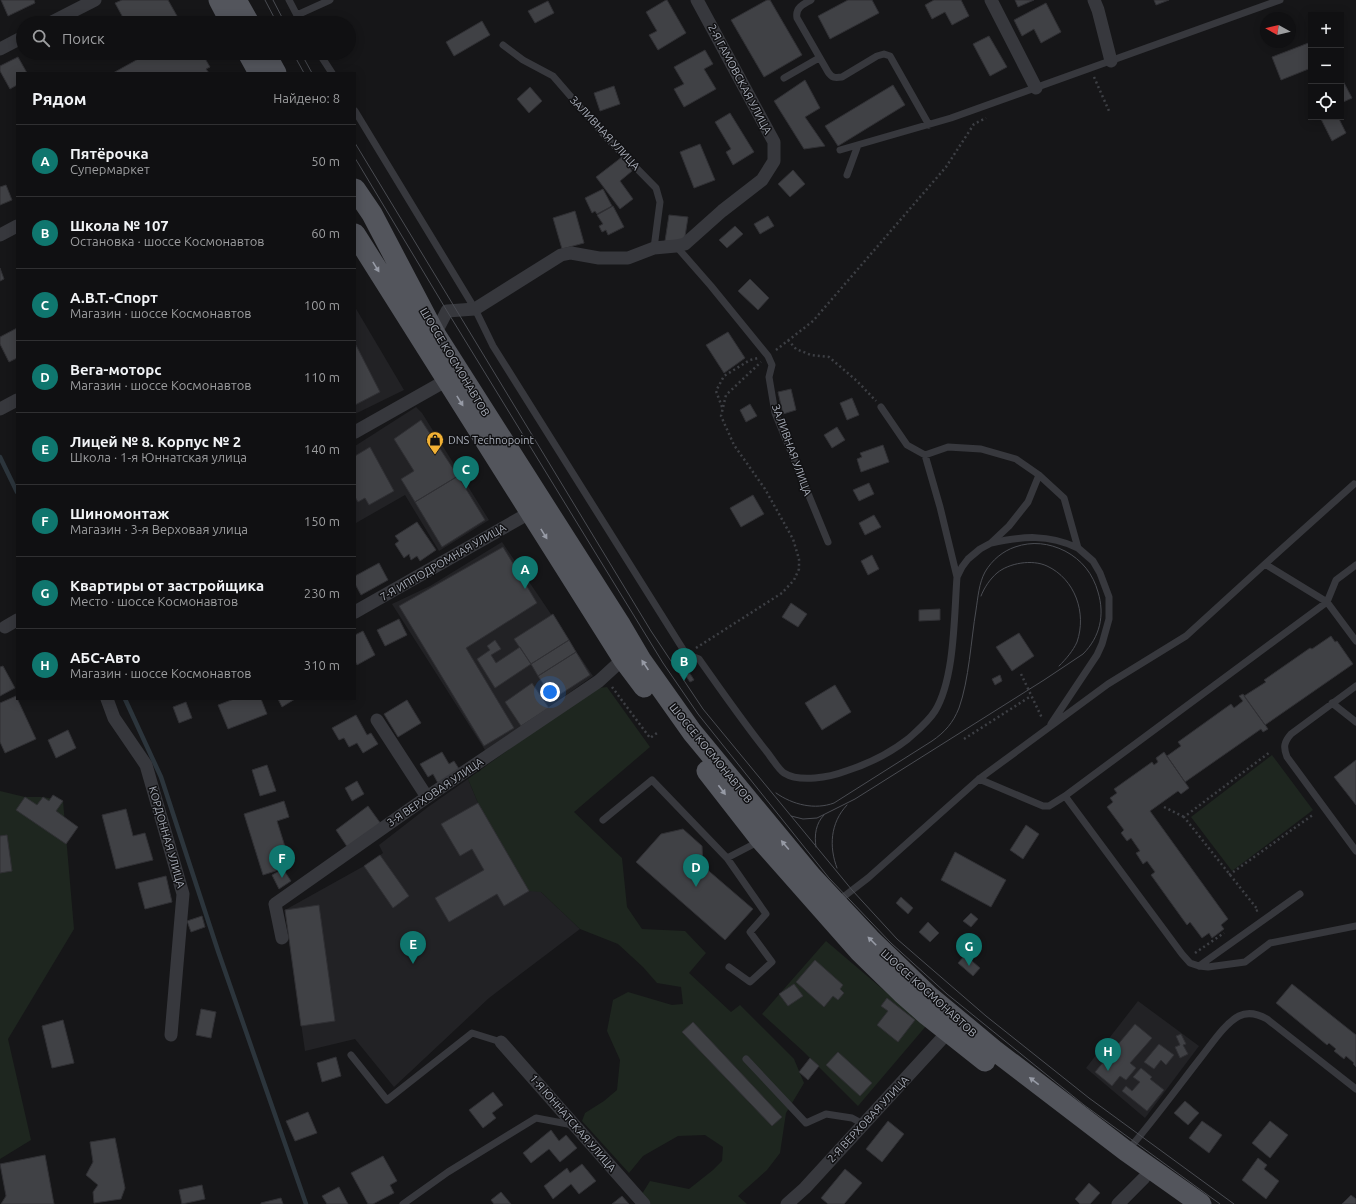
<!DOCTYPE html>
<html lang="ru">
<meta charset="utf-8">
<style>
body{margin:0;font-family:Ubuntu,sans-serif;background:#1e1e20;color:#f1f3f6}
.controls{position:absolute;right:12px;top:12px;display:grid;overflow:hidden;border-radius:0px;box-shadow:0 2px 10px #0003}
.controls button{width:36px;height:36px;display:grid;place-items:center;padding:0;border:0;border-bottom:1px solid #303032;background:#101012;color:#f1f3f6;font:20px sans-serif}
.compass{position:absolute;left:1260px;top:12px;width:36px;height:36px;border-radius:50%;background:#101012;box-shadow:0 2px 10px #0003;rotate:278deg}
.you{position:absolute;left:550px;top:692px;width:14px;height:14px;margin:-10px;border:3px solid #fff;border-radius:50%;background:#1a73e8;box-shadow:0 0 0 6px #1a73e833}
.badge{display:grid;place-items:center;width:26px;height:26px;border-radius:50%;background:#0f766e;color:#fff;font-size:13px;font-weight:700}
.pin{position:absolute;translate:-50% -33px;filter:drop-shadow(0 1px 2px #0008)}
.pin::after{content:'';position:absolute;top:21px;width:14px;height:12px;background:inherit;clip-path:polygon(0 0,100% 0,50% 100%)}
.list{margin:0;padding:0;list-style:none}
h2{display:flex;justify-content:space-between;align-items:center;height:52px;margin:0;padding:0 16px;font-size:17px}
h2 small{font-size:13px;font-weight:400;color:#9c9d9f}
.list li{display:grid;grid-template-columns:26px 1fr auto;gap:12px;align-items:center;box-sizing:border-box;height:72px;padding:0 16px;border-top:1px solid #303032}
.list b{display:block;font-size:15px;white-space:nowrap}
.list p{margin:0;font-size:13px;white-space:nowrap;color:#9c9d9f}
.list em{font-size:13px;font-style:normal;color:#9c9d9f}
.icon{flex:none;width:22px;height:22px;fill:none;stroke:currentColor;stroke-width:2;stroke-linecap:round;stroke-linejoin:round}
.map{position:relative;flex:none;width:1356px;height:1204px;overflow:hidden}
.search{position:absolute;background:#101012;box-shadow:0 2px 10px #0003;left:16px;top:16px;width:340px;height:44px;display:flex;align-items:center;gap:10px;box-sizing:border-box;padding:0 14px;border-radius:22px;color:#9c9d9f;font-size:15px}
.panel{position:absolute;background:#101012;box-shadow:0 2px 10px #0003;left:16px;top:72px;width:340px;height:628px;border-radius:0px}
.map>svg:first-child{display:block}
</style>
<div class="map">
<svg width="1356" height="1204" viewBox="0 0 1356 1204">
<rect width="100%" height="100%" fill="#161618"/>
<path fill="#222225" d="M355 307 404 390 355 414Z
M416 407 422 413 489 520 439 551 405 495 356 523 355 521V446Z
M502 542 593 676 488 750H485L392 604 430 586Z
M468 779 478 803 541 892 580 929 489 998 394 1087 355 1039 305 1051 285 910 364 866 383 853 379 845 428 807Z
M1138 1001 1199 1046 1145 1118 1086 1068Z"/>
<path fill="#1e261f" d="M607 687 650 747 574 812 622 858 627 907 642 929 685 931 706 953 689 973 731 1012 740 1005 794 1059 804 1083 786 1113 780 1153 767 1170 738 1196 747 1204H651L642 1194 650 1181 689 1189 713 1170 722 1161 723 1147 705 1135 678 1136 643 1156 629 1173 582 1121 585 1113 604 1101 617 1090 620 1060 607 1031 613 1000 628 992 672 1005 683 1004 681 987 657 983 643 967 618 944 580 929 541 892 529 891 478 803 468 779 592 689Z
M1272 755 1313 810 1232 871 1191 817Z
M0 791 25 797H43L63 801 74 929 8 1039 31 1140 0 1159Z
M826 941 926 1026 858 1106 804 1052 762 1014Z"/>
<g fill="none" stroke-linecap="round" stroke-linejoin="round">
<path stroke="#2c353c" stroke-width="4.5" d="M0 457 17 492
M125 699 161 777 218 951 306 1204"/>
</g>
<path fill="#404145" stroke="#303034" d="M1 0H34L35 3 8 16Z
M122 0H168L181 23H126L115 3Z
M666 0H667L686 33 658 50 649 35 657 31 646 12Z
M767 0H770L802 55 764 77 731 20Z
M848 0H872L879 13 830 39 818 16Z
M934 0H961L969 16 952 25 945 12 932 19 925 5Z
M1015 0H1034L1018 7Z
M1154 0H1169L1156 5Z
M548 1 554 13 535 23 528 11Z
M1046 3 1061 32 1041 43 1034 29 1022 36 1014 20Z
M482 21 490 35 454 56 446 42Z
M989 36 1007 67 990 76 973 44Z
M1311 42V68L1281 80 1272 57Z
M705 50 713 64 704 69 716 89 684 107 674 89 684 84 674 67Z
M149 53H197L199 57 203 55 210 67 206 69 209 73H113Z
M18 57 27 73H17V85L10 89 0 71V66Z
M1341 77 1352 98 1341 103Z
M805 80 820 108 805 117 825 146 804 149 774 101Z
M893 85 905 105 838 146 825 126Z
M614 86 620 104 600 111 594 93Z
M530 87 542 101 529 113 517 99Z
M730 113 754 152 733 165 726 152 731 149 715 122Z
M1320 117H1338L1346 133 1332 141Z
M700 144 715 180 694 188 680 152Z
M622 157 632 171 620 181 633 199 620 209 596 177Z
M793 170 805 184 790 197 778 184Z
M6 185 12 200 0 205V187Z
M603 189 612 206 597 214 595 211 592 213 585 198Z
M613 206 624 227 608 235 606 230 602 232 599 226 603 224 597 215Z
M575 211 584 243 562 249 553 218Z
M669 215 688 217 684 243 665 241Z
M768 216 774 226 760 234 754 224Z
M735 226 743 234 727 248 719 240Z
M0 268 4 279 0 281Z
M750 279 769 298 758 310 738 291Z
M17 328V358L9 362 0 344V337Z
M728 332 745 358 724 373 706 345Z
M356 345 380 392 355 405V346Z
M791 389 796 410 783 414 778 392Z
M852 398 859 415 847 420 840 403Z
M750 404 757 416 746 422 740 410Z
M421 420 458 476 415 502 401 479 414 471 394 439Z
M837 427 845 440 832 448 824 435Z
M883 445 889 462 861 472 857 459 862 457 860 453Z
M370 447 394 491 369 505 365 498 358 502 355 497V456Z
M458 476 485 520 442 547 415 502Z
M869 483 874 494 859 501 853 490Z
M753 495 764 514 741 527 730 508Z
M874 515 881 527 865 535 859 523Z
M417 522 436 550 420 561 417 556 411 560 409 554 404 558 395 544 399 541 395 536Z
M503 547 537 603 466 648 514 728 484 746 399 606Z
M872 555 879 569 868 575 861 561Z
M379 563 388 580 361 595 355 584V576Z
M791 603 807 614 798 627 782 617Z
M940 609V620L919 621V610Z
M553 614 569 640 531 664 514 639Z
M399 619 407 635 385 646 377 630Z
M363 631 375 655 357 665 355 661V635Z
M1019 633 1034 656 1012 671 996 647Z
M1331 636 1335 642 1337 641 1353 664 1265 725 1244 696 1266 682 1264 680 1310 648 1312 649Z
M495 640 501 649 491 655 496 663 520 647 531 664 495 688 477 659 490 650 487 646Z
M569 640 576 652 538 676 531 664Z
M576 652 590 675 553 699 538 676Z
M3 666 15 688 0 696V667Z
M689 672 694 680 690 682 685 675Z
M1000 675 1002 681 995 685 992 679Z
M532 683 549 708 521 726 505 702Z
M835 685 851 712 822 730 805 703Z
M1243 694 1268 729 1263 732 1261 729 1185 782 1167 756 1181 746 1178 742 1231 704 1234 708 1243 701 1239 696Z
M16 696 36 739 5 753 0 742V703Z
M234 699H261L267 714 228 729 218 705Z
M278 699H295L282 707Z
M407 700 421 723 398 737 384 714Z
M186 702 192 718 179 723 173 707Z
M356 715 367 735 371 733 378 744 363 753 357 743 349 747 344 738 339 740 332 728Z
M68 730 76 748 56 758 48 740Z
M442 752 449 764 454 761 461 772 439 785 433 774 428 777 420 764Z
M1164 752 1189 788 1181 794 1178 791 1150 811 1228 919 1221 925 1224 929 1212 938 1209 933 1202 938 1190 922 1187 925 1151 875 1155 872 1147 861 1143 864 1136 853 1140 851 1131 838 1127 841 1121 833 1124 830 1107 807 1113 802 1110 798 1117 793 1114 789 1152 762 1154 765 1158 762 1156 758Z
M1356 760V805L1334 777Z
M267 765 276 791 260 796 252 770Z
M357 781 364 794 352 801 345 788Z
M53 795 63 801 56 811 78 827 66 844 16 810 25 797 37 805 43 797 49 801Z
M284 801 289 817 277 821 291 866 263 875 244 814Z
M478 803 529 891 504 906 497 894 449 922 435 898 484 870 472 849 460 856 441 824Z
M368 806 381 824 348 848 336 830Z
M126 809 133 836 145 833 153 860 116 869 102 815Z
M1026 825 1039 834 1023 859 1010 850Z
M683 829 702 846 703 866 753 909 725 940 636 862 661 834Z
M7 835 12 871 0 873V836Z
M955 852 1006 880 991 907 941 880Z
M380 855 409 896 393 908 364 866Z
M283 869 291 881 279 889 272 875Z
M166 876 172 902 145 909 138 883Z
M901 897 913 908 908 914 896 903Z
M319 905 335 1021 301 1026 285 910Z
M971 913 978 919 971 927 963 921Z
M202 916 205 927 191 932 187 921Z
M928 922 939 933 930 942 919 932Z
M965 955 980 968 973 976 958 963Z
M815 960 843 985 840 989 844 993 838 1000 833 996 824 1007 796 982Z
M794 984 803 996 788 1006 779 994Z
M1292 984 1356 1035V1067L1353 1064 1354 1063 1346 1056 1344 1059 1334 1051 1336 1049 1329 1043 1327 1045 1276 1003Z
M887 998 915 1020 898 1042 877 1025 888 1011 881 1006Z
M201 1009 216 1012 211 1038 196 1035Z
M63 1020 74 1063 52 1068 42 1026Z
M693 1022 782 1117 772 1126 682 1032Z
M1135 1024 1152 1038 1130 1063 1136 1068 1126 1080 1120 1076 1112 1086 1095 1072Z
M1181 1034 1186 1044 1183 1045 1188 1054 1180 1058 1175 1047 1180 1045 1176 1036Z
M1159 1044 1174 1055 1166 1065 1161 1060 1154 1069 1144 1062Z
M838 1052 872 1083 860 1096 826 1065Z
M336 1057 341 1076 322 1082 317 1063Z
M810 1058 819 1066 808 1080 799 1072Z
M1141 1068 1152 1077 1150 1079 1164 1090 1147 1111 1122 1091 1126 1086 1132 1091 1140 1082 1133 1077Z
M493 1092 503 1105 492 1113 496 1118 483 1128 469 1110Z
M1185 1101 1199 1113 1188 1125 1174 1113Z
M308 1112 317 1133 295 1141 286 1121Z
M888 1121 904 1134 882 1162 866 1149Z
M1202 1121 1222 1135 1209 1153 1189 1138Z
M1270 1121 1288 1135 1270 1158 1252 1143Z
M551 1130 559 1141 566 1135 577 1148 560 1162 549 1149 531 1163 523 1153Z
M115 1138 125 1188 121 1199 94 1203 93 1192 98 1185 86 1175 93 1162 90 1142Z
M45 1155 54 1204H1L6 1196 0 1164Z
M383 1156 397 1181 390 1185 394 1193 373 1204H368L351 1173Z
M1258 1158 1267 1165 1264 1169 1279 1181 1266 1199 1242 1180Z
M582 1164 596 1181 579 1194 571 1184 553 1199 544 1186 567 1168 570 1173Z
M845 1169 862 1183 844 1204H828L821 1198Z
M1089 1183 1100 1193 1090 1204H1080L1075 1199Z
M202 1185 205 1199 182 1204 179 1190Z
M339 1187 348 1204H327L322 1196Z
M501 1192 511 1204H494L491 1200Z
M1351 1195 1356 1199V1204H1342Z
M622 1196 629 1204H612Z
M281 1198 283 1204H261V1203Z"/>
<g fill="none" stroke-linecap="round" stroke-linejoin="round">
<path stroke="#3d3f44" stroke-width="2.5" stroke-dasharray="2 3" stroke-linecap="butt" d="M1094 77 1109 111
M788 340 796 349 811 355 829 357 857 381 876 401
M776 350 813 321 946 167 974 124 986 118
M722 407 716 391 724 376 750 360 758 358
M696 648 782 593 794 580 799 569V559L793 539 765 489 734 445 721 416 726 395 761 362
M1021 674 1042 718
M612 687 650 738 657 733
M964 739 1031 696
M1164 807 1184 817
M1229 875 1314 814
M1256 911 1258 910 1184 817 1270 752
M1195 953 1224 933"/>
<path stroke="#37383d" stroke-width="7" d="M289 0 301 23
M811 0C803 4 795 8 797 18L828 72C832 78 835 78 842 77L877 56 884 54 890 56 929 125
M297 15 330 0
M503 45 523 60 553 76 605 136 656 188 660 202 654 248
M319 53 332 73
M784 78 819 58
M355 111 475 309 493 346 686 654 699 659C721 690 743 722 767 752 771 757 779 770 784 773 800 783 830 777 846 771 868 764 890 753 908 739 918 730 928 722 935 711 955 678 954 616 957 577L962 567 968 559 980 549 991 543 1009 526 1028 502 1039 475
M840 150 951 118 1280 0
M847 175 858 145
M676 246 711 286 768 356 772 365 769 377 775 413 828 542
M881 407 907 445 925 455 948 447 981 449 1016 459 1039 475 1064 498 1078 548 1093 561 1100 573 1109 597V619L1102 644 1097 655 1051 724
M925 455 940 507 957 577
M991 543C1023 536 1048 534 1078 548
M1265 564 1354 484
M1356 686 1291 734C1284 742 1283 747 1287 757L1356 851
M1332 703 1356 722
M979 779 1043 806H1049L1065 796 1182 954 1190 963 1199 966 1208 967 1245 962 1270 943 1356 926
M1065 796 1327 602 1356 641
M603 820 652 780 727 858 752 845 758 841
M727 858 766 914 750 932 772 962 750 982 729 967
M838 901 868 878 979 779 1108 684 1186 636 1265 564 1327 602 1336 580 1356 565
M1199 966 1300 894
M351 1055 387 1100 472 1033 501 1042
M746 1059 806 1123 826 1114 852 1118 863 1124
M1128 1150C1154 1120 1177 1088 1202 1056 1211 1045 1225 1023 1239 1016 1249 1011 1258 1014 1267 1019L1356 1089
M403 1204 448 1172 536 1118 573 1125"/>
<path stroke="#37383d" stroke-width="13" d="M991 0 1036 88
M1094 0 1098 10 1111 61
M50 23 95 0
M0 49 23 37
M0 235 17 226
M435 334 447 311 475 309 561 255 571 253 599 258H628L654 248 676 246 685 244 722 211 762 180 774 161V142L697 0
M0 409 17 400
M355 432 447 380
M355 612 531 512
M5 627 17 620
M107 699 114 718 146 765 183 894 171 1035
M377 720 427 797
M282 938 275 904 427 797 599 681 623 659
M501 1042 644 1204
M787 1204 805 1188 948 1032
M1118 1204 1144 1178"/>
<path stroke="#53555c" stroke-width="21" d="M219 0 231 23
M236 0 249 23
M248 53 259 73
M265 53 276 73
M355 189 372 214 435 334 621 626 641 660 692 732 811 876 870 939 929 996 994 1050 1126 1151 1201 1204
M355 234 623 659 644 687
M707 771 760 839 860 952 902 993 927 1015 985 1061"/>
<path stroke="#4a4c52" stroke-width="1" d="M265 0 277 23
M273 0 285 23
M293 53 304 73
M301 53 312 73
M355 143 651 631 703 709 852 890 897 939 986 1016 1089 1098 1234 1204
M355 158 447 311 663 663 698 714 829 878 891 943 947 994 1084 1105 1220 1204
M981 596C984 588 990 579 997 573 1009 563 1032 559 1047 566 1075 579 1087 613 1077 642 1073 651 1066 659 1059 666
M776 793C793 805 815 810 834 803L932 741C945 732 953 723 959 708 969 680 971 640 976 610 978 597 979 583 985 572 992 560 1003 551 1015 547 1032 541 1049 543 1065 551 1082 560 1093 574 1098 592 1105 615 1100 637 1083 654L1044 680 855 799 817 818 803 819 791 816
M816 847C814 835 816 823 824 815
M837 868C829 847 830 823 847 805"/>
</g>
<defs><path id="oneway-solid" d="M-6-.8H1V-3.2L6.5 0L1 3.2V.8H-6Z"/></defs>
<g fill="#979ba6">
<use href="#oneway-solid" transform="translate(376 267) rotate(58)"/>
<use href="#oneway-solid" transform="translate(460 401) rotate(58)"/>
<use href="#oneway-solid" transform="translate(544 534) rotate(58)"/>
<use href="#oneway-solid" transform="translate(645 665) rotate(-124)"/>
<use href="#oneway-solid" transform="translate(722 790) rotate(53)"/>
<use href="#oneway-solid" transform="translate(785 845) rotate(-130)"/>
<use href="#oneway-solid" transform="translate(872 941) rotate(-135)"/>
<use href="#oneway-solid" transform="translate(1034 1081) rotate(-143)"/>
</g>
<defs>
<g id="shop-pin" transform="scale(0.9)"><path d="M0 17L-7.5 6A9.5 9.5 0 1 1 7.5 6Z" fill="#f2b134" stroke="#111113"/><path d="M-5-2.5h2.3a2.7 3.5 0 0 1 5.4 0H5L5.5 6h-11ZM-1.5-2.5h3a1.5 2.3 0 0 0-3 0Z" fill="#111"/></g>
</defs>
<g fill-rule="evenodd">
<use href="#shop-pin" x="435" y="440"/>
</g>
<g text-anchor="middle" dominant-baseline="central" stroke-width="3" stroke-linejoin="round" paint-order="stroke">
<g font-size="11" fill="#a8adb8" stroke="#111113">
<text transform="translate(740 79) rotate(62)">2-Я ГАМОВСКАЯ УЛИЦА</text>
<text transform="translate(605 133) rotate(47)">ЗАЛИВНАЯ УЛИЦА</text>
<text transform="translate(455 362) rotate(59)">ШОССЕ КОСМОНАВТОВ</text>
<text transform="translate(792 450) rotate(70)">ЗАЛИВНАЯ УЛИЦА</text>
<text transform="translate(443 562) rotate(-30)">7-Я ИППОДРОМНАЯ УЛИЦА</text>
<text transform="translate(711 753) rotate(51)">ШОССЕ КОСМОНАВТОВ</text>
<text transform="translate(435 792) rotate(-34)">3-Я ВЕРХОВАЯ УЛИЦА</text>
<text transform="translate(167 837) rotate(74)">КОРДОННАЯ УЛИЦА</text>
<text transform="translate(929 993) rotate(42)">ШОССЕ КОСМОНАВТОВ</text>
<text transform="translate(868 1119) rotate(-47)">2-Я ВЕРХОВАЯ УЛИЦА</text>
<text transform="translate(573 1123) rotate(49)">1-Я ЮННАТСКАЯ УЛИЦА</text>
</g>
<g font-size="11" fill="#a8adb8" stroke="#111113" text-anchor="start">
<text x="448" y="440">DNS Technopoint</text>
</g>
</g>
</svg>
<div class="controls">
<button>+</button>
<button>−</button>
<button><svg class="icon" aria-label="locate" viewBox="0 0 24 24"><circle cx="12" cy="12" r="6"/><path d="M12 2v4M12 18v4M2 12h4M18 12h4"/></svg></button>
</div>
<svg class="compass" viewBox="-18 -18 36 36"><path d="M0-13l5 13h-10z" fill="#e53935"/><path d="M0 13l5-13h-10z" fill="#9c9d9f"/></svg>
<div class="you"></div>
<div class="pin badge" style="left:525px;top:589px">A</div>
<div class="pin badge" style="left:684px;top:681px">B</div>
<div class="pin badge" style="left:466px;top:489px">C</div>
<div class="pin badge" style="left:696px;top:887px">D</div>
<div class="pin badge" style="left:413px;top:964px">E</div>
<div class="pin badge" style="left:282px;top:878px">F</div>
<div class="pin badge" style="left:969px;top:966px">G</div>
<div class="pin badge" style="left:1108px;top:1071px">H</div>
<div class="search"><svg class="icon" aria-label="search" viewBox="0 0 24 24"><circle cx="10" cy="10" r="6"/><path d="M15 15l6 6"/></svg>Поиск</div>
<section class="panel">
<h2>Рядом<small>Найдено: 8</small></h2>
<ul class="list">
<li><span class="badge">A</span><div><b>Пятёрочка</b><p>Супермаркет</p></div><em>50 m</em></li>
<li><span class="badge">B</span><div><b>Школа № 107</b><p>Остановка · шоссе Космонавтов</p></div><em>60 m</em></li>
<li><span class="badge">C</span><div><b>А.В.Т.-Спорт</b><p>Магазин · шоссе Космонавтов</p></div><em>100 m</em></li>
<li><span class="badge">D</span><div><b>Вега-моторс</b><p>Магазин · шоссе Космонавтов</p></div><em>110 m</em></li>
<li><span class="badge">E</span><div><b>Лицей № 8. Корпус № 2</b><p>Школа · 1-я Юннатская улица</p></div><em>140 m</em></li>
<li><span class="badge">F</span><div><b>Шиномонтаж</b><p>Магазин · 3-я Верховая улица</p></div><em>150 m</em></li>
<li><span class="badge">G</span><div><b>Квартиры от застройщика</b><p>Место · шоссе Космонавтов</p></div><em>230 m</em></li>
<li><span class="badge">H</span><div><b>АБС-Авто</b><p>Магазин · шоссе Космонавтов</p></div><em>310 m</em></li>
</ul>
</section>
</div>
